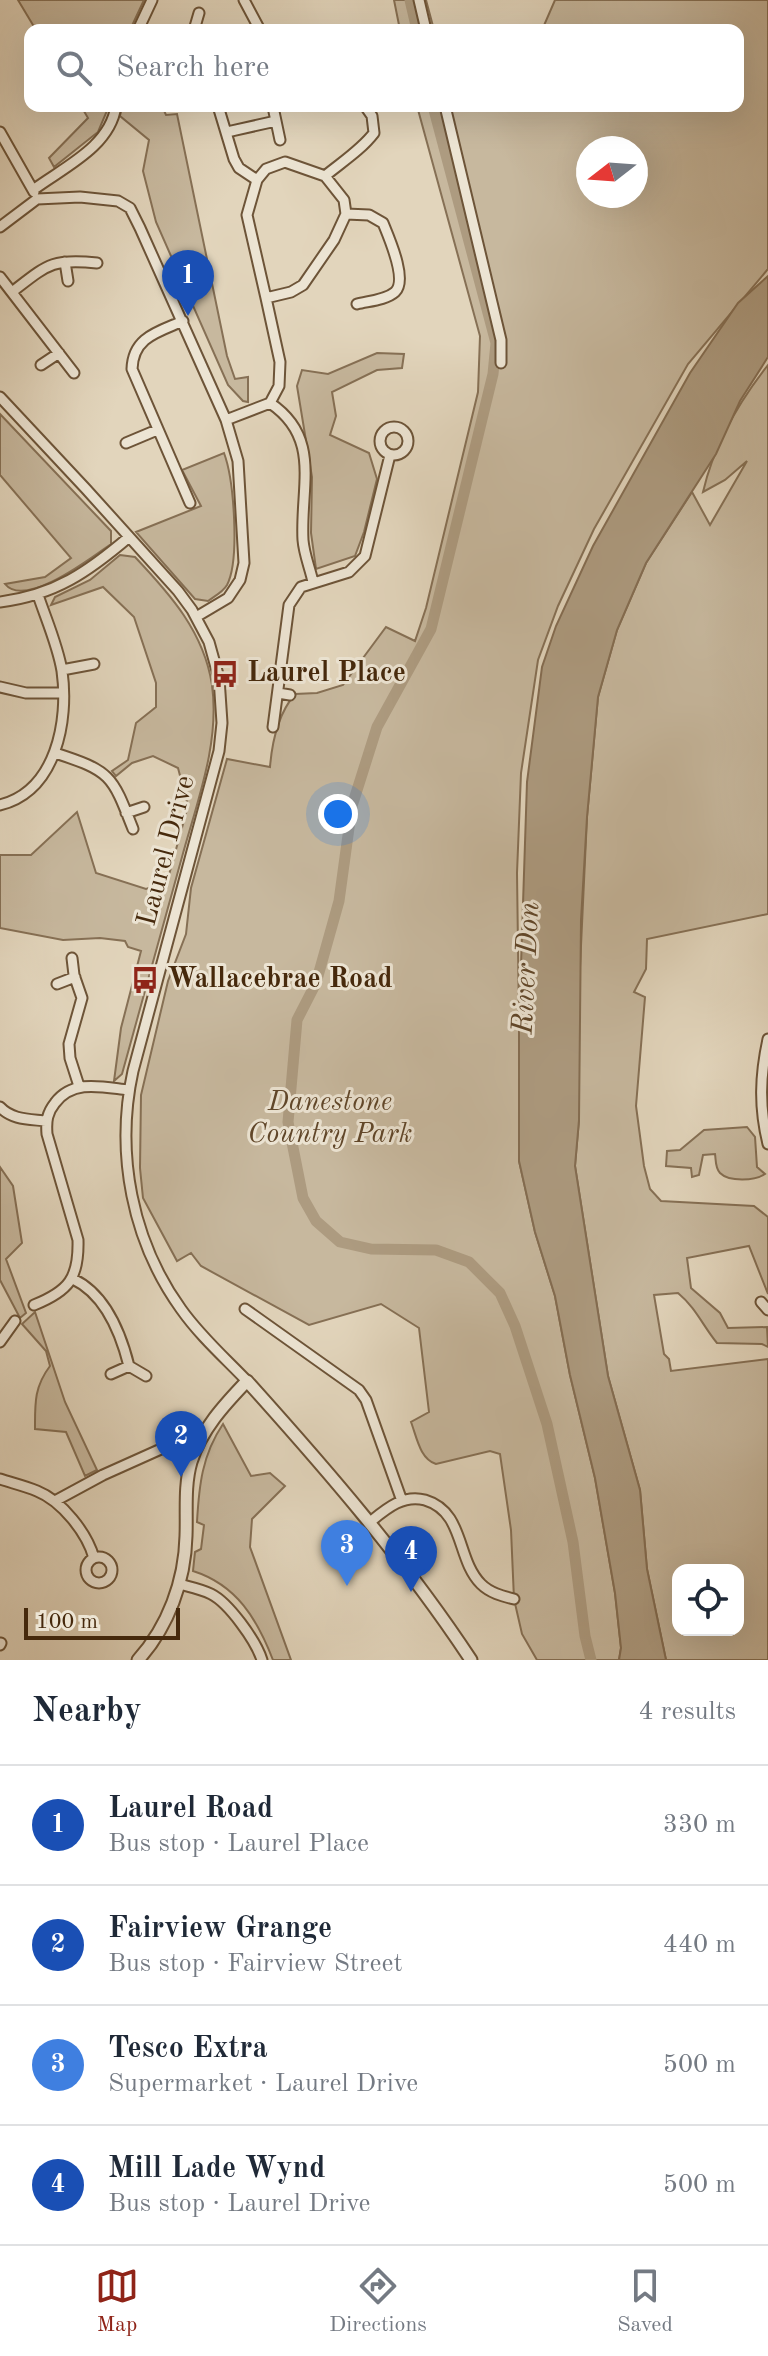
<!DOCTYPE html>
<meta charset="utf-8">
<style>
body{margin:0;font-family:"Old Standard TT",serif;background:#f2f2f3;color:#1f2937}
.controls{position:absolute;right:24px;bottom:24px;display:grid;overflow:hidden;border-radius:16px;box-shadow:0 8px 32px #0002}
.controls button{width:72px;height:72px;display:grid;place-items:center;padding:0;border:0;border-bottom:2px solid #e0e1e3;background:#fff;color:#1f2937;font:40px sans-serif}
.compass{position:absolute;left:576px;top:136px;width:72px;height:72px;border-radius:50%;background:#fff;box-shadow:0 8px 32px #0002;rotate:253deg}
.scale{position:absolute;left:24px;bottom:20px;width:156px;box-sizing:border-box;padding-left:8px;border:4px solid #46290c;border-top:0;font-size:22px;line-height:28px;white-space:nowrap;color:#46290c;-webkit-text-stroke:6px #ece4d3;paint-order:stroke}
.you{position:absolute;left:338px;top:814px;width:28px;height:28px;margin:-20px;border:6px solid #fff;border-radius:50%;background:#1a73e8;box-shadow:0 0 0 12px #1a73e833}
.badge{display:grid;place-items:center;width:52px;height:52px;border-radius:50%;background:#8f2418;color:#fff;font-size:26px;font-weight:700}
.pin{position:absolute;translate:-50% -66px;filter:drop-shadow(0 2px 4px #0008)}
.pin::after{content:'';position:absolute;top:42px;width:28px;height:24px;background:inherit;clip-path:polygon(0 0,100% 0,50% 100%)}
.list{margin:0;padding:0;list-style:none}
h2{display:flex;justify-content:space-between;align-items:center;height:104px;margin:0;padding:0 32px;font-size:34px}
h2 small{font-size:26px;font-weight:400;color:#747a83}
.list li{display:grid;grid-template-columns:52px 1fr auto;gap:24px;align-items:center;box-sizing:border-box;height:120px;padding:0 32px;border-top:2px solid #e0e1e3}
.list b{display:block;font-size:30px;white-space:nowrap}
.list p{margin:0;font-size:26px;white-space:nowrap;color:#747a83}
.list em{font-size:26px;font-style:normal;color:#747a83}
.icon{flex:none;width:44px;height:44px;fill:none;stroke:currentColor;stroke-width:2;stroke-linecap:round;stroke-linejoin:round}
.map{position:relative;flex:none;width:768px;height:1660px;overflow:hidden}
.search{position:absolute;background:#fff;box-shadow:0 8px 32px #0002;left:24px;right:24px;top:24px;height:88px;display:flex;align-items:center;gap:20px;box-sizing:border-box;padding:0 28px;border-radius:16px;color:#747a83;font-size:30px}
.sheet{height:584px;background:#fff}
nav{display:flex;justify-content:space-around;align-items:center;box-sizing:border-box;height:112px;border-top:2px solid #e0e1e3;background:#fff;font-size:22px;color:#747a83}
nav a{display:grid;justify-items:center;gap:4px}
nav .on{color:#8f2418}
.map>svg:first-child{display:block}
</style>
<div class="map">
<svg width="768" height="1660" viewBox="0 0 768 1660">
<rect width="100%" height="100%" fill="#e2d5bc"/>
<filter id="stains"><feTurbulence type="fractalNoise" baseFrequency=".0025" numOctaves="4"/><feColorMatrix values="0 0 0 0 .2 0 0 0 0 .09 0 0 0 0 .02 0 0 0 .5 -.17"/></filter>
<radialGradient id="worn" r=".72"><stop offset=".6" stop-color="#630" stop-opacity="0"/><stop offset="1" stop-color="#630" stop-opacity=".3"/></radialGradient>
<path fill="#c7b89e" stroke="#867055" stroke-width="2" fill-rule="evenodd" d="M18 0H144L130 30H36Z
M394 0H426L434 30H400Z
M555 0H768V269L688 364 594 529 558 606 538 660 521 773 517 873 520 1093 519 1161 535 1232 555 1296 570 1375 595 1478 615 1593 621 1648 619 1660H537L522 1634 514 1599 511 1530 500 1454 490 1451 436 1464C420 1459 417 1438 411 1422L429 1412 419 1328 381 1304 309 1325 201 1266 191 1253 177 1261 143 1198 140 1168 141 1095 168 981 186 934 191 888 227 759 270 767C272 742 278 714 295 694L317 693 343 685 386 627 415 641 426 608 478 392 480 336 417 106H738V30H542ZM588 148H636V196H588Z
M81 106H109L98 132 54 167 49 158 88 118Z
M122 106H162L166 115 177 114 227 356 235 379 248 377V402L243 401 228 385 156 222 143 171 149 140 120 116Z
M377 353 404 354 402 368 377 370 332 392 336 416 330 435 369 453 377 479 364 532 355 556 316 569 311 533 312 477 297 386 302 370 328 374Z
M768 365V914L647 939 646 969 634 992 645 997 636 1106 644 1166 650 1189 661 1201 754 1206 768 1217V1294L749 1246 687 1258 691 1288 720 1313 728 1328 767 1327 768 1347 762 1344 717 1343C703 1326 696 1308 678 1293L654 1295 664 1354 669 1359 671 1371 768 1359V1660H666L647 1569 640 1490 608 1376 575 1166 579 1120 578 1010 587 817 598 697 617 630 646 563 692 492 710 525 747 461 725 480 703 492C714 444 738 403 768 365ZM678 1570H738V1630H678Z
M0 414 111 531V544C91 558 25 609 5 584L45 577 71 558 0 475Z
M224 453C234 480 240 560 227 585 223 592 215 596 208 601L195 599 136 532 201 506 182 470Z
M120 555 135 557C170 594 204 632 212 685 220 743 197 802 182 857 162 930 142 1002 122 1074L114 1081 121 1028 141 951 128 947 125 941 100 938 63 940 0 928V855H31L77 812 96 873 146 889 167 882 188 806 178 768 153 756 132 763 116 776 112 771 128 760 136 723 156 707V683L134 617 103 587 51 605 55 597 90 580Z
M747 1127 755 1137 757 1167 765 1174C755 1181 729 1182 720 1173 715 1168 716 1160 715 1154L703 1155 699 1175 692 1177 691 1168 666 1166 667 1151 680 1150 704 1130Z
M0 1167 13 1186 22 1243 6 1259 26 1313 20 1318 0 1280Z
M35 1312 65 1402 97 1470 85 1476 66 1432 35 1429C35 1404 34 1387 50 1366L46 1351 22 1324Z
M223 1424 251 1476 270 1473 285 1486 252 1519 250 1547 291 1660H273C257 1619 237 1585 193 1571L195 1552 201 1549 204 1525 197 1522C199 1486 202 1455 223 1424Z"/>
<path fill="#ad9b80" stroke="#846d52" stroke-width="2" d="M768 276V357L740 401 716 454 646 563 617 630 598 697 587 817 581 920 579 1120 575 1166 608 1376 640 1490 647 1569 666 1660H619L621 1648 615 1593 595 1478 570 1375 555 1296 535 1232 519 1161V1026L527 782 542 667 556 626 593 546 690 373 738 303Z"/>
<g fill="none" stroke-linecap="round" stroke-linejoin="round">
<path stroke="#ad9b80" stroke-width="11" d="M410 0 417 30
M433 106 496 343 493 374 431 629 377 727 352 806 339 901 316 983 297 1020 288 1122 303 1198 316 1221 340 1242 371 1249 436 1250 469 1262 500 1293 515 1326 547 1424 573 1542 585 1636 591 1660"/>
<g stroke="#6d5438" stroke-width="13">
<path id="minor" d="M244 0 260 30
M419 0 426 30
M138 30 152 0
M194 30 199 13
M218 106 234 159 239 168 257 180
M445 106 501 340V363
M273 107 276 121
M0 132 34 192
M227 132 276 121 280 140
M325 176C342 162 361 150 374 133L372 116 365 106
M33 190C64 167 110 147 116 106
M346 214 369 215 383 223C389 238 408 280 395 292 386 300 369 301 357 304
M0 227 37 199 80 197 118 201 130 208 140 228 226 420 238 461 244 563 240 580 228 598 196 617
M65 262 68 281
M0 277 74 373
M12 292C47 265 52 258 97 263
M266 298 291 292 303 285 334 240 346 214 344 200 325 176 285 162 266 169 257 180 247 215 266 298 280 362 279 386 270 403
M183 321C158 332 133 337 132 369L190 503
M41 365 59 353
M0 397 86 489 178 591 192 610 209 642 219 678 222 723 219 751 133 1071C115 1153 132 1241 181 1309 200 1336 225 1358 247 1381
M270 403C322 438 300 487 303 540 304 554 310 568 313 582
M226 420 270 403
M380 441a14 14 0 1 1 28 0a14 14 0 1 1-28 0Z
M126 443 157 430
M0 602C55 595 88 572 129 537
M62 670 94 664
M0 687 26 693H63
M278 693 290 695
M273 727 289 605 301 587 349 572 365 556 390 455
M55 753C111 771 112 775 133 829
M0 805C56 791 69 721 62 671 58 646 46 619 38 595
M126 813 144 807
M72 958 74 975 82 998 69 1044 70 1058 79 1086
M57 984 75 977
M768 1039C760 1076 759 1107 768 1144
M0 1107C12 1120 29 1119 46 1121
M73 1279C105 1294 121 1334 129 1366L146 1376
M761 1302 768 1310
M34 1305C69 1291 79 1278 78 1240L47 1134C46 1121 47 1113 55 1103 73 1079 102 1087 128 1090
M245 1309 359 1390 366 1400 402 1501
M0 1342 15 1321
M111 1374 129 1366
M0 1479C12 1483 25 1486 37 1491 62 1501 87 1533 94 1558
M55 1501 103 1475 161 1449
M370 1522C386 1509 403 1494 425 1500 465 1512 456 1559 481 1584 490 1593 502 1596 514 1599
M86 1570a13 13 0 1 1 26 0a13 13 0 1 1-26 0Z
M179 1584C190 1587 201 1589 211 1594 229 1603 256 1641 262 1660
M0 1645 1 1643"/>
</g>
<g stroke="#6d5438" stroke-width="15">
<path id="tertiary" d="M138 1660C168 1627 185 1581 186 1536 187 1512 184 1486 191 1462 201 1430 224 1405 247 1381 327 1470 405 1560 471 1660"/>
</g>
<use href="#minor" stroke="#ece4d3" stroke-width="9"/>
<use href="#tertiary" stroke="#ece4d3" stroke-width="11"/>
</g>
<defs>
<g id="bus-bare" transform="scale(2.16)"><path d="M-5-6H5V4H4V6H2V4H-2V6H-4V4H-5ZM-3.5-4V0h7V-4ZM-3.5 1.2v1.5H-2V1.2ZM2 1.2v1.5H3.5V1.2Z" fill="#8f2418" stroke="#ece4d3" stroke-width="2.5" paint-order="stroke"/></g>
</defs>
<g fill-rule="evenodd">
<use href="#bus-bare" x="225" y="674"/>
<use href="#bus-bare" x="145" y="980"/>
</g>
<g text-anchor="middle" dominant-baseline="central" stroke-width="6" stroke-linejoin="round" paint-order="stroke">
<g font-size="28" font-weight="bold" fill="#46290c" stroke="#ece4d3" text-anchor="start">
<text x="247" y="674">Laurel Place</text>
<text x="167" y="980">Wallacebrae Road</text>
</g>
<g font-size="28" fill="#46290c" stroke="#ece4d3">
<text transform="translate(167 851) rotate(-75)">Laurel Drive</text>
</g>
<g font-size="28" font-style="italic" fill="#604629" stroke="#ece4d3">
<text x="330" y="1103">Danestone<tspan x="330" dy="32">Country Park</tspan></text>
</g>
<g font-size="30" font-style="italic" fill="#604629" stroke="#ece4d3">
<text transform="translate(527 968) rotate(-87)">River Don</text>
</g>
</g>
<rect width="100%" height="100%" filter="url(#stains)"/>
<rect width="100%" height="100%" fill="url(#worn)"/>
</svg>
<div class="controls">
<button><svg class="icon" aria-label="locate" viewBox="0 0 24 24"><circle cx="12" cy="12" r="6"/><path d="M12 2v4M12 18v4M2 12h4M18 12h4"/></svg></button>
</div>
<svg class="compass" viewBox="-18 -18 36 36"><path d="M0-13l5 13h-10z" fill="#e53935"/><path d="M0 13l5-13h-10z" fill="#747a83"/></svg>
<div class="scale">100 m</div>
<div class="you"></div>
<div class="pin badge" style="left:188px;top:316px;background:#1a4fb4">1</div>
<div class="pin badge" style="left:181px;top:1477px;background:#1a4fb4">2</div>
<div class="pin badge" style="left:347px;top:1586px;background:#3f7fe0">3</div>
<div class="pin badge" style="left:411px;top:1592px;background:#1a4fb4">4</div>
<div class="search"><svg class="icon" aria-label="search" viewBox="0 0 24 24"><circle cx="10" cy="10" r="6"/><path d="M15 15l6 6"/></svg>Search here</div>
</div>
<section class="sheet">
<h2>Nearby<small>4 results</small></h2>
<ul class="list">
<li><span class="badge" style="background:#1a4fb4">1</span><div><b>Laurel Road</b><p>Bus stop · Laurel Place</p></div><em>330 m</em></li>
<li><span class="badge" style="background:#1a4fb4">2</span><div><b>Fairview Grange</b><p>Bus stop · Fairview Street</p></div><em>440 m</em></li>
<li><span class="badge" style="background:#3f7fe0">3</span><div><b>Tesco Extra</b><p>Supermarket · Laurel Drive</p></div><em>500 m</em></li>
<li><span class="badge" style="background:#1a4fb4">4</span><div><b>Mill Lade Wynd</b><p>Bus stop · Laurel Drive</p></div><em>500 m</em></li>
</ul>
</section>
<nav>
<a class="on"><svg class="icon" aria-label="map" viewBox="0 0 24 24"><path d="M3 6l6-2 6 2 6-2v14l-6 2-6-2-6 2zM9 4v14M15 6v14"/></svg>Map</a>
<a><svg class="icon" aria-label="directions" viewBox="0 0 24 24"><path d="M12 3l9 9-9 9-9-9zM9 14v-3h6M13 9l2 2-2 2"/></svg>Directions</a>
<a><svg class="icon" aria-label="saved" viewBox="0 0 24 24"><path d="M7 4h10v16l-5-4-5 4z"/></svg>Saved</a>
</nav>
